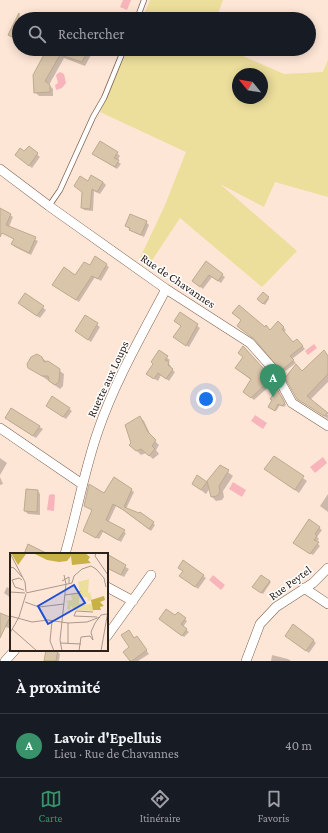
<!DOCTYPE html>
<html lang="fr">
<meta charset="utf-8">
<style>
body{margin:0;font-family:"Crimson Pro",serif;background:#20242c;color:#f1f3f6}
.compass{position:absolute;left:232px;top:68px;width:36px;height:36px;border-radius:50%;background:#171b24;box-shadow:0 2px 10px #0003;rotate:300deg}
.you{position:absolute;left:206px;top:399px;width:14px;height:14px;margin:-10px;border:3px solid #fff;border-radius:50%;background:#1a73e8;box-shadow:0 0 0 6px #1a73e833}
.badge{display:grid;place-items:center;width:26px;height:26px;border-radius:50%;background:#38936a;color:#fff;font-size:13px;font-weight:700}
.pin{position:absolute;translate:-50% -33px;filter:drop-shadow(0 1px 2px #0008)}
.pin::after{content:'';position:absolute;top:21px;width:14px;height:12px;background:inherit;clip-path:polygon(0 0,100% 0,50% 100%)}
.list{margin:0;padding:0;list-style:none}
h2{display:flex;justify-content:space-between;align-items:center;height:52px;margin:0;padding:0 16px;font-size:17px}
h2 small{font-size:13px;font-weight:400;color:#9ea1a6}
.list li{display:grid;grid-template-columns:26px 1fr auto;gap:12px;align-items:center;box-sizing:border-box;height:64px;padding:0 16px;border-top:1px solid #363941}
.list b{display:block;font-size:15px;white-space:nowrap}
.list p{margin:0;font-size:13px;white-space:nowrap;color:#9ea1a6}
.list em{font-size:13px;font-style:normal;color:#9ea1a6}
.icon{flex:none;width:22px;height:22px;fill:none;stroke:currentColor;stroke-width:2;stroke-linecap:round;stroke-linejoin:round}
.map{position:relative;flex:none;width:328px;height:661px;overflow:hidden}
.search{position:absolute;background:#171b24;box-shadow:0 2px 10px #0003;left:12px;right:12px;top:12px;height:44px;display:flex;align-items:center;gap:10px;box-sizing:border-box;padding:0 14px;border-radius:22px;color:#9ea1a6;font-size:15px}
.sheet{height:116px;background:#171b24}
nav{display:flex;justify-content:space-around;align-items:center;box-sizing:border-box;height:56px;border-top:1px solid #363941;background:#171b24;font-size:11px;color:#9ea1a6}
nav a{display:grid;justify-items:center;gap:2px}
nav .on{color:#38936a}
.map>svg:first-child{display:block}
</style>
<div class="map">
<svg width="328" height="661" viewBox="0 0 328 661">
<rect width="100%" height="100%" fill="#fee6d6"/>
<path fill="#ecde9b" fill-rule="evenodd" d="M150 0H223L216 19H142Z
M128 49H227L284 74 323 72 328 60V197L275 182 264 207 220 184 297 251 262 287 180 218 149 265 140 258 165 205 186 152 100 112ZM238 74H262V98H238Z"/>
<path fill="#f7b5bb" d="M123 0H131L127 10 120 7Z
M60 72 64 74 66 83 62 88 56 90 55 85 58 83 56 75Z
M314 344 317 348 308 355 305 351Z
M255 415 267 423 263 429 251 421Z
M323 457 327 463 315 473 310 467Z
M233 482 246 490 242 497 229 489Z
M53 494 55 495 54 511 47 510 49 495Z
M213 575 225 585 221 590 209 580Z"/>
<path fill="#0003" d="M47 49H83L91 55 85 66 64 58 49 85 53 89V96H39L35 92 34 75Z
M29 147 40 157 32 168 19 158Z
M117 153 120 156 117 161 121 164 117 169 96 156Z
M88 182H103L106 185 100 194 94 191 93 211 84 210 82 207 83 192Z
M0 209 13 217 9 227 38 241 31 255 15 247 12 244 15 239 0 232Z
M146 222 149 225 144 237 133 232 126 226Z
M206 263 225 277 221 283 212 277 203 289 196 284Z
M106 265 109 267 101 281 95 277 79 302 56 287 90 266Z
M25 294 46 310 40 318 22 306Z
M263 294 269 299 265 305 258 299Z
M180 314 200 328 189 347 177 339 182 326 175 321Z
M86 316 100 327 91 342 76 331Z
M278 322 286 330 284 332 293 343H300L305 349 292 359 296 363 284 372 257 340 238 326 265 328 270 331Z
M244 347 274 382 254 400 247 394 251 380 236 368 244 357Z
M159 352 170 360 168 363 171 366 170 368 175 372 169 381 161 375 158 381 150 376Z
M328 356V382L310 400 328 415V419L297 398 303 372Z
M42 358 64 374 63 386 60 389 29 367Z
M277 390 286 405 284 407 280 405 276 411 270 408Z
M47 406 69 409 72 411 66 419Z
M12 410 43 429 36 438 9 421Z
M140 417 144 421 152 438 159 445 156 450 159 454 153 459 146 453 141 455 131 445Z
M274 457 307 481 299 493 266 469Z
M0 458 7 463 0 475Z
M220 466 233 476 223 491 224 497 222 500 216 501 212 497 210 488 206 494 193 484 206 482 209 485 208 481Z
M0 477 3 484 0 485Z
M114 478 134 492 126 509 153 523 155 525 151 531 125 511 116 506 108 523 126 533 121 542 103 532 99 539 84 531 93 510 85 505 104 494Z
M38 491 40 494V515L28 514 25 511Z
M328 494V512L320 506Z
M309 520 322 530 317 537 319 539 316 542 320 546 313 555 294 543Z
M107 556 129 569 124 577 107 568Z
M184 562 206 578 198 589 183 578Z
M261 576 271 582 263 594 254 588Z
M11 585V598L4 593 7 587 10 589Z
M0 614 11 620 9 628 2 626 0 629Z
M175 617 185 619 187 621 183 627 189 632 184 637 163 621Z
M289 638 313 640 316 643 309 653Z
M134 639 139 640 149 654 138 661H131L130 647Z
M57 651 60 654 59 661H46Z
M272 655 288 659 291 661H271Z"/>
<path fill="#d9c5aa" stroke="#bdaa8f" d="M19 13V40L8 35Z
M47 49H89L82 62 60 55 45 81 50 85V92L34 93 33 75Z
M100 141 118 152 114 158 119 160 115 167 92 154Z
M29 146 38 153 29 166 15 155 20 148 24 151Z
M91 175 103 182 97 192 92 189 90 209 81 208 82 192 74 186 80 176 88 181Z
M0 208 11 214 6 225 36 237 29 253 11 244 14 239 2 233 0 237Z
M130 214 147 221 141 235 129 230 130 228 125 226Z
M95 256 107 264 98 279 92 276 76 300 52 285 64 267 75 275 84 262 90 265Z
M206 261 223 274 218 281 209 275 200 287 192 281Z
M263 292 269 297 263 304 257 299Z
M25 293 44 306 37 316 18 303Z
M239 305 265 327 266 325 270 330 278 321 284 327 282 329 293 342 297 339 303 346 290 356 294 360 281 371 254 339 237 326 241 320 232 313Z
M180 312 198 324 186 346 173 337 181 326 174 321Z
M85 315 98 323 88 340 75 331Z
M243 346 272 378 251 398 243 392 251 379 235 368 243 357 238 353Z
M159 350 168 356 165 360 169 362 168 365 173 369 166 379 158 373 154 379 146 374 153 364 151 362Z
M324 350 328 356V374L307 396 328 413 324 416 297 399 285 378 296 364 302 371Z
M37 354 42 357 44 362 48 361 60 369 59 382 55 385 49 381 48 376H42L28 368 27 364 31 357Z
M277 389 285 403 282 406 278 404 275 411 268 407 272 400 270 399Z
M52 396 70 408 63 417 46 406Z
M11 408 40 426 33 436 5 418Z
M140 416 148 432 156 440 152 446 155 449 149 456 141 449 136 451 129 445 131 443 125 425Z
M274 456 304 476 295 490 264 469Z
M220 465 229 470 219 486 220 492 217 496 211 497 207 481Z
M197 475 207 482 201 490 192 484Z
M114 477 132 489 124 507 139 513 140 512 154 522 149 529 122 509 113 504 106 520 125 530 118 540 101 530 96 538 83 531 92 510 84 506 89 484 104 493Z
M26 489 38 490 37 512 24 511Z
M309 519 320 527 315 534 317 536 314 540 319 542 310 554 293 543Z
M28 544 48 554H24Z
M107 554 126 565 121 575 107 568Z
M183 560 204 575 195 587 179 576 183 571 178 568Z
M261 575 270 581 261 593 252 587Z
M166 609 175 615 178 612 186 618 181 624 187 629 182 636 159 619Z
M0 613 10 617 0 638Z
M293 624 314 640 306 651 285 636Z
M129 630 134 638 137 636 147 650 132 661H130L123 652 129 647 121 635Z
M46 650H58L56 661H44Z"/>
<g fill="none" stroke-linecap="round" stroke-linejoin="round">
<g stroke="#7e6453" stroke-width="6">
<path id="lane" d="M137 19 144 0
M49 206 60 190 93 117 104 98 124 49"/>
</g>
<g stroke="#7e6453" stroke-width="10">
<path id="street" d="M0 169 49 206 166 289 250 343 274 370 292 403 328 426
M0 428 82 484
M65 554C77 513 84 471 98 431 115 381 142 335 166 289
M107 587 133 601
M304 588 328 604
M107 636 151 575
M5 661 15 650
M246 661 260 624 276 607 313 583 328 568"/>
</g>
<use href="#lane" stroke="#fff" stroke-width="4.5"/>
<use href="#street" stroke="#fff" stroke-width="9"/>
</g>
<g text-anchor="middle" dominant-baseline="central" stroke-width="3" stroke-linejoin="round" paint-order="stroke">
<g font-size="12" fill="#2d221b" stroke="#fff">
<text transform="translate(178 281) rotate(34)">Rue de Chavannes</text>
<text transform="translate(108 379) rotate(-65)">Ruette aux Loups</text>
<text transform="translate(290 583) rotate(-36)">Rue Peytel</text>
</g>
</g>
<g transform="translate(10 553)">
<rect width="98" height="98" fill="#fee6d6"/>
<path d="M79 26 78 40 80 39 82 47 78 48 77 44 69 45V50L71 52 82 51 84 58 64 57 61 52 60 57 57 56 58 49 55 48 62 47 61 41 70 40 68 29Z" fill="#ecde9b"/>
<path d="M1 0H13L16 1 8 12ZM23 0H75L80 4 78 7 81 10 62 12 61 3 57 8 49 9 37 7ZM94 43 95 47 90 49 94 53 90 54 91 57H83L81 47Z" fill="#c9b245"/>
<path fill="none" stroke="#aa988b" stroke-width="1" d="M0 0 15 29 16 39M86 0 85 3 98 22M0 14 4 15 12 24M86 16 94 25 96 34M12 27 9 25 2 27 5 34 14 37M52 28 59 24V30M0 39 15 40M16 40 62 30 64 23 72 16 81 13 86 16M55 42 69 40 70 38M15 49 29 54 54 51M83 59 66 58 64 63 87 64M0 63 22 69 38 67 58 70 77 69 90 64M42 68 40 88 44 98M2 76 27 98M0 80 9 64 16 41M50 90 71 91M58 90V70M52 98 50 87 56 31 54 22M69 98 71 84 80 83 83 87 81 79 85 70 91 62 97 61M91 98 98 58"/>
<path fill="#1d4ed8" fill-opacity="0.15" stroke="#1d4ed8" stroke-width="2" d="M64 32 75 50 38 71 28 53Z"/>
<rect width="98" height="98" fill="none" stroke="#2d221b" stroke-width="2"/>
</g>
</svg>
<svg class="compass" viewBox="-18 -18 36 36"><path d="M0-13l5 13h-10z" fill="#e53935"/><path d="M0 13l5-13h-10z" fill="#9ea1a6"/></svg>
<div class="you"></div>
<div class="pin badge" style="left:273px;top:397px">A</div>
<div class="search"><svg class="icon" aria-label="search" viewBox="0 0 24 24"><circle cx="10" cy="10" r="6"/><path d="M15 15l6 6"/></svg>Rechercher</div>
</div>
<section class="sheet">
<h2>À proximité<small></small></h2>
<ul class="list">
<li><span class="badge">A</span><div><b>Lavoir d'Epelluis</b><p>Lieu · Rue de Chavannes</p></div><em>40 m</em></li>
</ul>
</section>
<nav>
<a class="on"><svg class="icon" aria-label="map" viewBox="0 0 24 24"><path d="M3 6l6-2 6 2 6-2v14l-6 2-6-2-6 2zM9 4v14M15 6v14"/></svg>Carte</a>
<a><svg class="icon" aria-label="directions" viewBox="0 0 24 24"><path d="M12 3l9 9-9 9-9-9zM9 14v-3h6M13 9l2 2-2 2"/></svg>Itinéraire</a>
<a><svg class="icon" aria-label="saved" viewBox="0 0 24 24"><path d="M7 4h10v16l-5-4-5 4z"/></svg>Favoris</a>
</nav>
